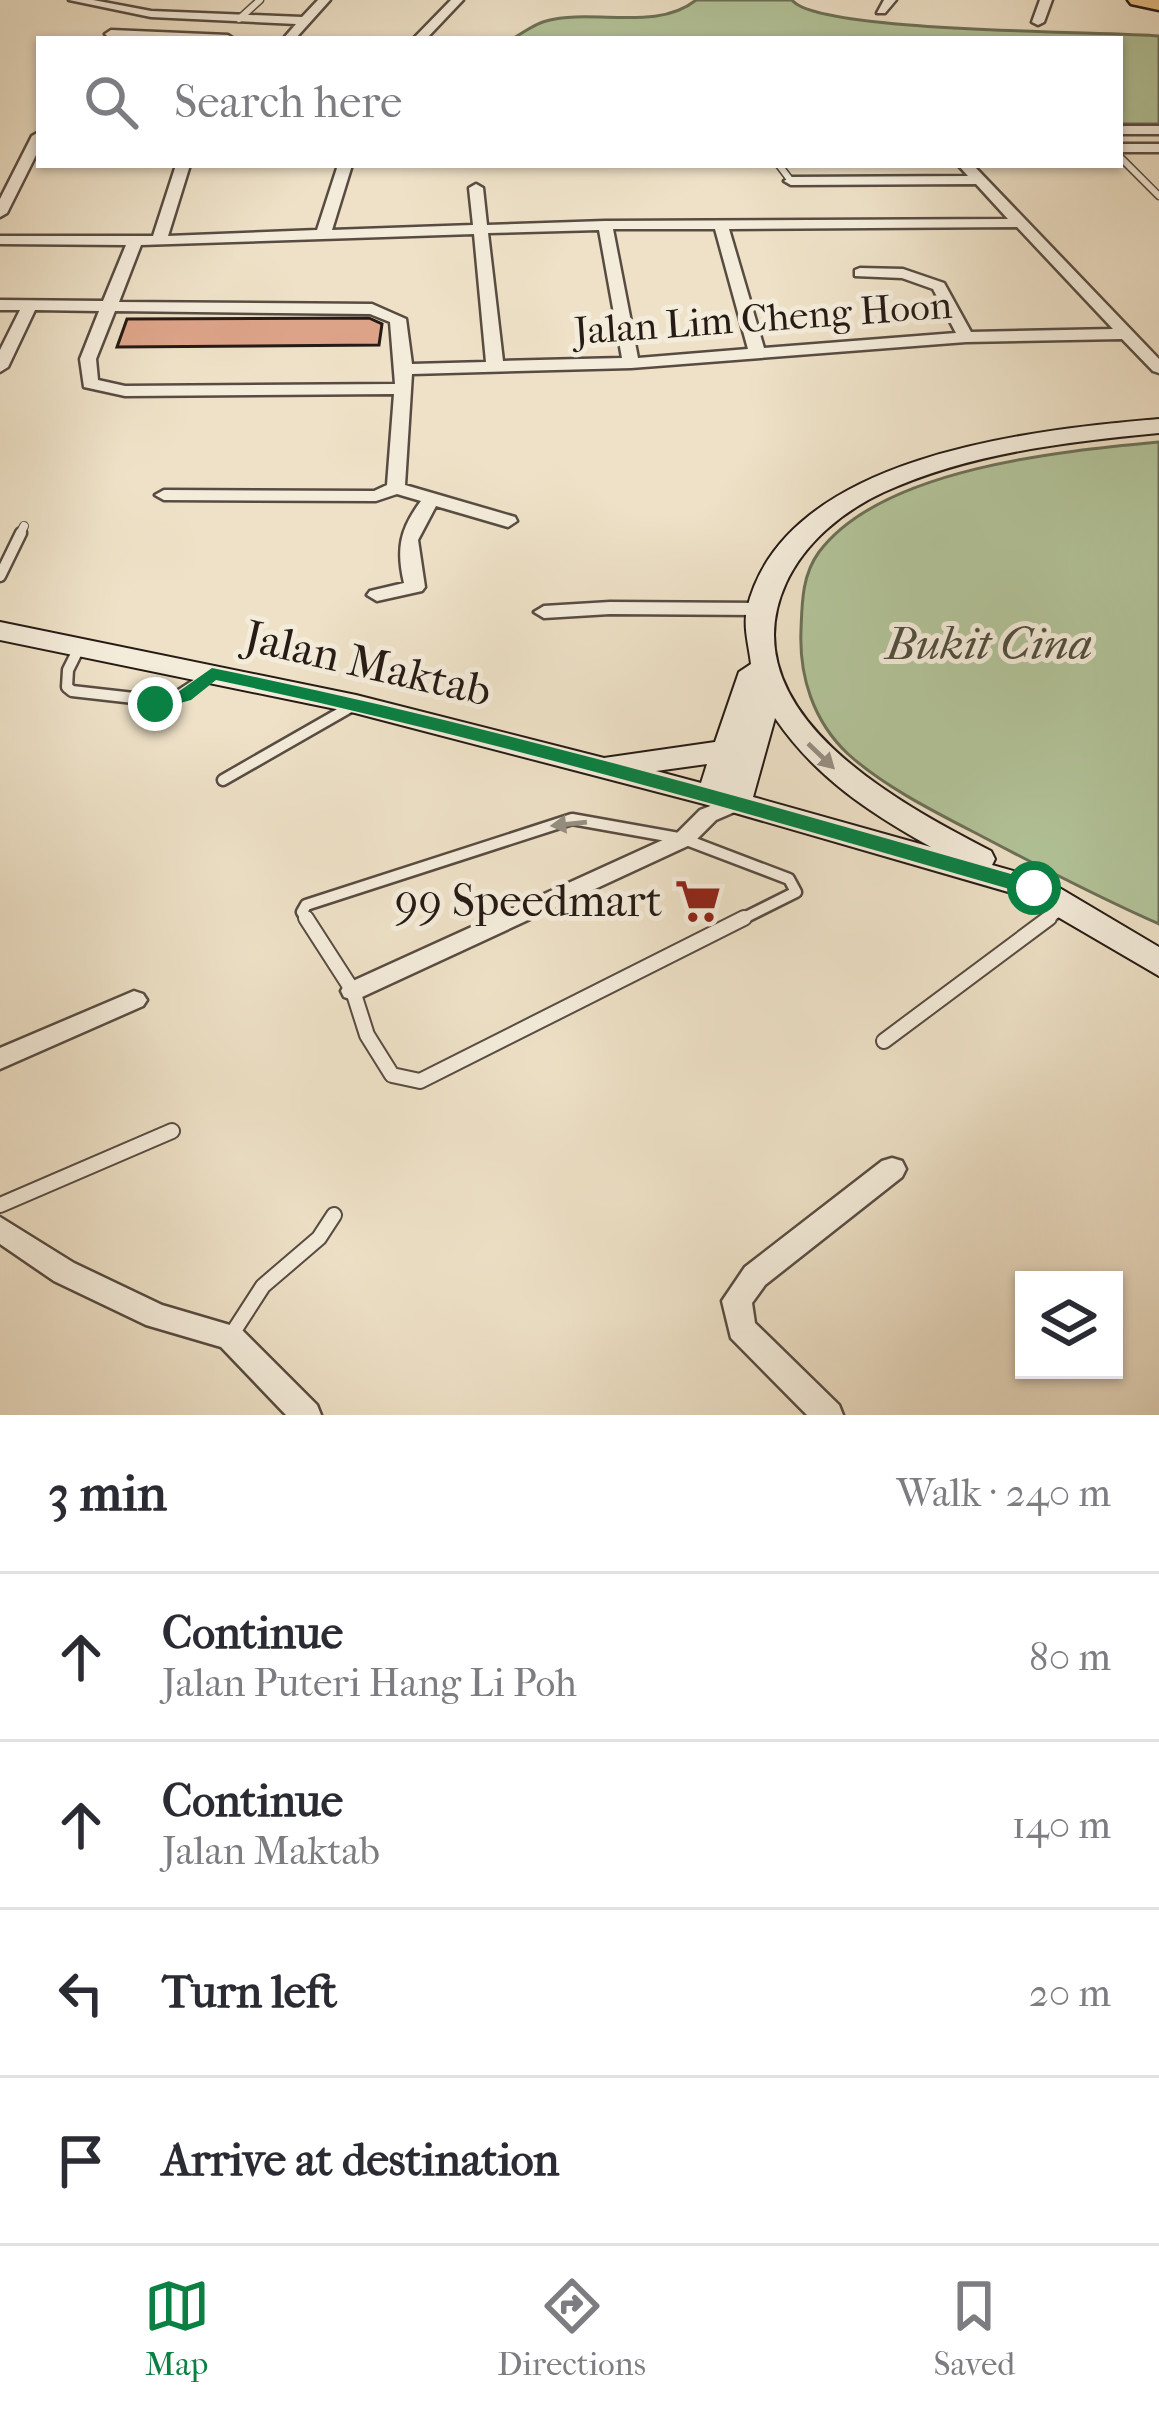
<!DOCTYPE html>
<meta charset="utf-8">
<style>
body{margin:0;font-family:"IM FELL French Canon",serif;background:#f2f2f3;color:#2b2b33}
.controls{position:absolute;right:36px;bottom:36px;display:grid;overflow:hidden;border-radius:0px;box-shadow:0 3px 9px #0004}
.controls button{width:108px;height:108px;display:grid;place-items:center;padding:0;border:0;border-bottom:3px solid #e1e1e2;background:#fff;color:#2b2b33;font:60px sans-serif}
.stop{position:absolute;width:36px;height:36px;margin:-27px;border:9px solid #0b8043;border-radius:50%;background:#fff}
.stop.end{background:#0b8043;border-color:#fff;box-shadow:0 3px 12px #0008}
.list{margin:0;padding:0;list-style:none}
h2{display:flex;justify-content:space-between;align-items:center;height:156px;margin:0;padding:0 48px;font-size:51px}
h2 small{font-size:39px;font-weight:400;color:#7c7c81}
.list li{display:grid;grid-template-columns:78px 1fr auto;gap:36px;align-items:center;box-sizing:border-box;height:168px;padding:0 48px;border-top:3px solid #e1e1e2}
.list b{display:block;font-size:45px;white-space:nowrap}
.list p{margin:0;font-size:39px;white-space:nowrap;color:#7c7c81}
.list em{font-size:39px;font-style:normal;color:#7c7c81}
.icon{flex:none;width:66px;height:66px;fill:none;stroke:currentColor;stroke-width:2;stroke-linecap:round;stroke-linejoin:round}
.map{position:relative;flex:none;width:1159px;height:1415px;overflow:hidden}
.search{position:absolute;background:#fff;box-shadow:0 3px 9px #0004;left:36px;right:36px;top:36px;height:132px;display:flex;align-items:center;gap:30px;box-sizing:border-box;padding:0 42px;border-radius:0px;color:#7c7c81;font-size:45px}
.sheet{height:828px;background:#fff}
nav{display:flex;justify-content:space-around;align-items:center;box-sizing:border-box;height:168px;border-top:3px solid #e1e1e2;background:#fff;font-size:33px;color:#7c7c81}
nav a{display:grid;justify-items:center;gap:6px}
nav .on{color:#0b8043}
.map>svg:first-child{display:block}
</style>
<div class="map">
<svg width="1159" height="1415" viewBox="0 0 1159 1415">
<rect width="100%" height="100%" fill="#eee1c7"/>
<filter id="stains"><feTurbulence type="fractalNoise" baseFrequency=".00167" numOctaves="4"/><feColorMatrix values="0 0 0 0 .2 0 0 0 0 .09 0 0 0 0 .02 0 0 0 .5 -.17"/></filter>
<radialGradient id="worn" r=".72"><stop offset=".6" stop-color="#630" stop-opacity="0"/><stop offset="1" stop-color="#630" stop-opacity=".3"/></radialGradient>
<path fill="#b3c49a" stroke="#6c7058" stroke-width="3" d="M696 0H792C817 33 1103 31 1159 36V124H1120V39H512C523 33 534 24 546 21 592 8 657 32 696 0Z
M1159 442V924C1100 898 1044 869 987 839 941 815 887 789 848 754 813 721 799 676 801 630 802 603 802 575 819 552 882 468 1062 451 1159 442Z"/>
<path fill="#dca388" stroke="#261b15" stroke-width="3" d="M369 318 382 324 379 345 117 347 127 319Z"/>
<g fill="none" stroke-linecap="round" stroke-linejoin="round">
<g stroke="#584c42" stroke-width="9">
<path id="lane-far3" d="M239 19 260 0
M1120 157 1159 196
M779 165 791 181"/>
</g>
<g stroke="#584c42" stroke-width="10">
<path id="lane-far2" d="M19 536 24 526"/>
</g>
<g stroke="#584c42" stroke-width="15">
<path id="lane-far1" d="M0 576 21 533
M80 646 68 670 67 687 72 691 169 702 212 674
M223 780 354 705
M308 921 302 912 306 905 572 819 684 839 789 879 796 892 738 921
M1045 921 1063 908"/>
</g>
<g stroke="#584c42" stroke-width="18">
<path id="lane" d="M306 918 353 991 367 1035 392 1075 420 1081 744 918
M884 1041 1049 918
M0 1205 172 1131
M230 1337 263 1286 319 1238 334 1215"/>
</g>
<g stroke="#584c42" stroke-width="5">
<path id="street" d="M69 0H93L151 11 302 17 318 0H330L295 39H283L296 24 151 17Z
M451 0H463L426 39H413Z
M884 0H896L885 13H877Z
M1040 0H1052L1044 22 1038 25 1032 22Z
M111 30 228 35 234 39 107 36 105 34Z
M1120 126H1159V134H1120Z
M39 132V149L7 213 0 217V199L32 136Z
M1120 144H1159V152H1120Z
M176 165H190L168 236 317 230 338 165H352L332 230 473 225 469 188 476 184 483 188 487 225 605 221 1008 219 976 184 791 185 784 181 791 177 968 176 958 165H973L1159 359V373L1153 371 1122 339 966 342 631 368 412 374 405 485 515 517 517 521 508 527 436 506 418 540 425 587 422 591 377 601 367 595 370 591 404 583C396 549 400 529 421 501L397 494 376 501 164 500 155 495 164 490 374 491 387 485 394 394 125 396 84 387 80 359 99 311 35 310 8 367 0 372V350L20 310H0V300L103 301 126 245 0 244V236H153ZM1017 227 1113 329 971 332 944 283 903 269 860 268 855 270V276L902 278 933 289 956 333 764 348 729 229ZM613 229H715L748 349 638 358ZM599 230 622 358 503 361 488 233ZM474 234 486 362 412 364 406 319 372 304 119 302 141 245ZM115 311 370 314 390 322 395 384 125 386 98 380 96 359Z
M610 602 761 603 771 609 761 615 610 614 544 618 534 612 544 606Z
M736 796 747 803 744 808 716 820 692 844 362 997 353 1000 344 997 341 991 344 985 676 834 700 810Z
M134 991 143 994 147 1000 143 1006 0 1069V1048Z
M892 1158 902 1161 906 1169 902 1177 765 1285 752 1303 755 1323 839 1405 843 1415H807L731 1338 722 1301 745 1267 882 1161Z
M0 1217 74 1263 162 1305 240 1328 317 1405 321 1415H286L221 1347 146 1325 54 1281 0 1244Z"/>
</g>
<g stroke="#261b15" stroke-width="4">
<path id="secondary" d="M1159 419V433C1065 442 970 453 884 492 843 511 805 542 786 583 727 712 900 804 991 851L995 859 992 865 1046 880 1159 947V976L1022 896 704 804 355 713 0 640V622L356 695 604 758 715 742 739 672 751 664C749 646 743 627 747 609 783 455 1032 430 1159 419ZM775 718C815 777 870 813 931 847L753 797ZM707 764 701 783 656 771Z"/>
</g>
<g stroke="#261b15" stroke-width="5">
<path id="primary" d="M1128 0H1159V10L1131 4Z"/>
</g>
<use href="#lane-far3" stroke="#f4ecdb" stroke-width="6"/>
<use href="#lane-far2" stroke="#f4ecdb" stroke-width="8"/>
<use href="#lane-far1" stroke="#f4ecdb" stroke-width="10"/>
<use href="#lane" stroke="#f4ecdb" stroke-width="14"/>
<use href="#street" fill="#f4ecdb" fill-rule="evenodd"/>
<use href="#secondary" fill="#f4ecdb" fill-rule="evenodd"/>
<use href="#primary" fill="#e7c084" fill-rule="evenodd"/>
</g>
<defs><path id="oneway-solid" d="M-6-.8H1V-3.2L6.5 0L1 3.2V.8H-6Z" transform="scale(3)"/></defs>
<g fill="#978e82">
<use href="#oneway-solid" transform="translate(821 756) rotate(44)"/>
<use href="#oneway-solid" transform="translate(569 824) rotate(174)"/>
</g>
<path fill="#0b8043" d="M212 668C492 725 767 804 1042 883L1045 888 1034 896C763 818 492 738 216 680L191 700 155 710 145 704 178 692Z"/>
<defs>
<g id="supermarket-bare" transform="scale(3.6)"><path d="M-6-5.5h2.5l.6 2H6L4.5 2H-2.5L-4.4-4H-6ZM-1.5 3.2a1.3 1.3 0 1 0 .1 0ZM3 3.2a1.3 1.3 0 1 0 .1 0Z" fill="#8f2418" stroke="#f4ecdb" stroke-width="2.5" paint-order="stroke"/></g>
</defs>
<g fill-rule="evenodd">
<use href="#supermarket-bare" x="698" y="901"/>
</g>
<g text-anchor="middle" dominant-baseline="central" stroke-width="10" stroke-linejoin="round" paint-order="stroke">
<g font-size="39" fill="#261b15" stroke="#f4ecdb">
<text transform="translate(763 318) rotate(-4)">Jalan Lim Cheng Hoon</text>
</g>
<g font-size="45" font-style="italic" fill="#504e3d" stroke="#f4ecdb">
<text x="989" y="644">Bukit Cina</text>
</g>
<g font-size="45" fill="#261b15" stroke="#f4ecdb">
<text transform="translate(368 664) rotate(13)">Jalan Maktab</text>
</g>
<g font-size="45" fill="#261b15" stroke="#f4ecdb" text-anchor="end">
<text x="662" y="901">99 Speedmart</text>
</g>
</g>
<rect width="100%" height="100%" filter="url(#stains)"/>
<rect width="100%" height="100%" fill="url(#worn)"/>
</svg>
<div class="controls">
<button><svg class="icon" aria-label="layers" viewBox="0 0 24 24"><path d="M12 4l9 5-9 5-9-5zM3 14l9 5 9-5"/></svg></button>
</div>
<div class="stop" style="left:1034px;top:888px"></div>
<div class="stop end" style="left:155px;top:704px"></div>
<div class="search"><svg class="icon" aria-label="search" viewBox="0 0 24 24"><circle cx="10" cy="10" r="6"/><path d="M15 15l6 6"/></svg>Search here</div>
</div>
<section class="sheet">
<h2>3 min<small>Walk · 240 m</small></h2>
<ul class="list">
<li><svg class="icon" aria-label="ahead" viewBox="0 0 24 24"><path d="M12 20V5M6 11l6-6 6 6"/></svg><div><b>Continue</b><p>Jalan Puteri Hang Li Poh</p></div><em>80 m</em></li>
<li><svg class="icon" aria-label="ahead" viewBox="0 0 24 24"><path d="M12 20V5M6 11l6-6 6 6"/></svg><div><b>Continue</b><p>Jalan Maktab</p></div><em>140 m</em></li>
<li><svg class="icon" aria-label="left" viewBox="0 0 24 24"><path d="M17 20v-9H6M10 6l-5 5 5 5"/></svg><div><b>Turn left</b></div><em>20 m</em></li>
<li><svg class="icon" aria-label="arrive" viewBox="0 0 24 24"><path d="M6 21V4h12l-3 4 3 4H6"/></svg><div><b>Arrive at destination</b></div></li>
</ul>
</section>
<nav>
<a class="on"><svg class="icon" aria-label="map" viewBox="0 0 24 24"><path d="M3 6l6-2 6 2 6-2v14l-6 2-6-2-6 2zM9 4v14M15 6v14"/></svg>Map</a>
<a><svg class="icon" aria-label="directions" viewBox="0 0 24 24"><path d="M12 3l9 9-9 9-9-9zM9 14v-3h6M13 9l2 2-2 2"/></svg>Directions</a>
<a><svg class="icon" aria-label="saved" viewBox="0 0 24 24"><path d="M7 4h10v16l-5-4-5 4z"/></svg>Saved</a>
</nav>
